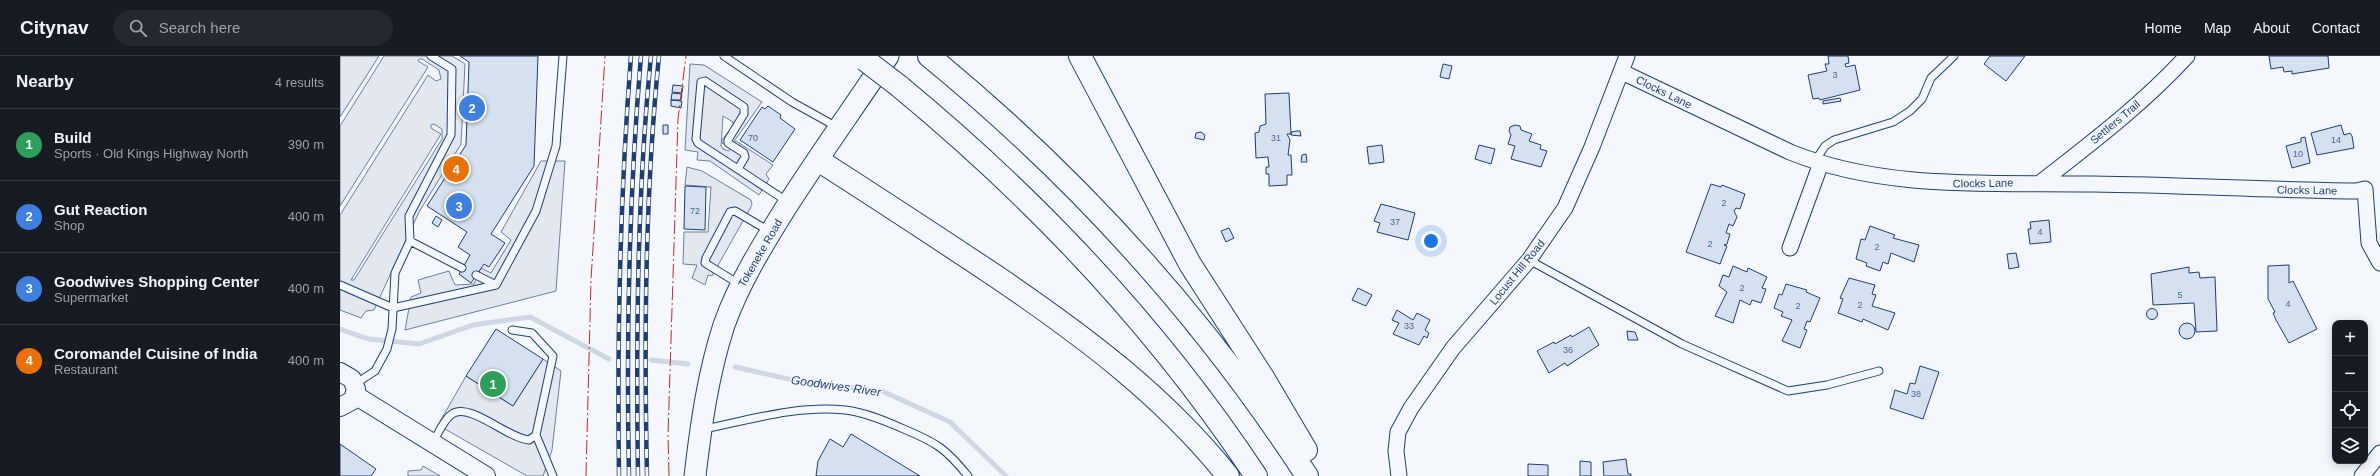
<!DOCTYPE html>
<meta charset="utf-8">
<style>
body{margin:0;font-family:Helvetica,sans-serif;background:#242831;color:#f1f3f6}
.controls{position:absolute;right:12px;bottom:12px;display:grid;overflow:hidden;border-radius:8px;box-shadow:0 2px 10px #0003}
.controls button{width:36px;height:36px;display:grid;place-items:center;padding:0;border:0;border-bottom:1px solid #363941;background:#171b24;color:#f1f3f6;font:20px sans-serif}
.you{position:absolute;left:1091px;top:185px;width:14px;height:14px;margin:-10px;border:3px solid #fff;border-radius:50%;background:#1a73e8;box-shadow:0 0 0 6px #1a73e833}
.badge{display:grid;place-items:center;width:26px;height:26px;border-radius:50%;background:#d93025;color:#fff;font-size:13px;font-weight:700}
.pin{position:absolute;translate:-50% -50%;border:2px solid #fff;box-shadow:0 1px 4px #0006}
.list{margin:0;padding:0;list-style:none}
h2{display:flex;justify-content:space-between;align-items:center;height:52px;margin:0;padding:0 16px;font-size:17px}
h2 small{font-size:13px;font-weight:400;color:#9ea1a6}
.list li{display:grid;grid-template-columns:26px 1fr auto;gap:12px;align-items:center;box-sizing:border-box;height:72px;padding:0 16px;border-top:1px solid #363941}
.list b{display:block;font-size:15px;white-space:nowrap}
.list p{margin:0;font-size:13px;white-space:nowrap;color:#9ea1a6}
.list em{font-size:13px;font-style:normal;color:#9ea1a6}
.icon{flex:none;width:22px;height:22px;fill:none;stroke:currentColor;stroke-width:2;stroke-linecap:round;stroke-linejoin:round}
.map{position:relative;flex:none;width:2040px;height:420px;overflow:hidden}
header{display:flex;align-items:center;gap:24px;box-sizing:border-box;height:56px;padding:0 20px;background:#171b24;border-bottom:1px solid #363941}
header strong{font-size:19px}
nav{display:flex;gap:22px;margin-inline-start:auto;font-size:14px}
.search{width:280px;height:36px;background:#242831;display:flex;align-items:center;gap:10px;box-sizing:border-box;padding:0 14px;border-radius:22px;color:#9ea1a6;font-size:15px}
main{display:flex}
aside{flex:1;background:#171b24}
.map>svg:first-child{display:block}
</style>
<header>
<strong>Citynav</strong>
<div class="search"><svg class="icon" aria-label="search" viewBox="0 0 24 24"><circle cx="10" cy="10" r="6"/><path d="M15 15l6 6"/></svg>Search here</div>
<nav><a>Home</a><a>Map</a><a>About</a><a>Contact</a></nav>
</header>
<main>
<aside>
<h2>Nearby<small>4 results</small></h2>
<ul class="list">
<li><span class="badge" style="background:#2e9e5b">1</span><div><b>Build</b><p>Sports · Old Kings Highway North</p></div><em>390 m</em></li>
<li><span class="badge" style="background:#3f7fe0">2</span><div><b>Gut Reaction</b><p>Shop</p></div><em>400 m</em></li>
<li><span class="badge" style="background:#3f7fe0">3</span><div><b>Goodwives Shopping Center</b><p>Supermarket</p></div><em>400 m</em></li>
<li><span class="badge" style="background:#e8710a">4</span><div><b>Coromandel Cuisine of India</b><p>Restaurant</p></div><em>400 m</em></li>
</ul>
</aside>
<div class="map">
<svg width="2040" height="420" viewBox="0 0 2040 420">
<rect width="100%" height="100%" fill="#f4f7fb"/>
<path fill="#e3e8f0" stroke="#687fa3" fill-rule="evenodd" d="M0 0H39L0 61Z
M44 0H112L125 8 121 88 79 156 34 254 26 255 21 262 0 254V159L88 19 96 25 101 23 99 14 82 3H79L78 5 88 11 0 150V70ZM94 68 102 73V83L14 224H11L101 78 91 72V69Z
M350 8 364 9 422 46 390 91 382 87V84L393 70V66L383 60 381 90 383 93 389 95 396 85 433 109 426 118 429 123 419 139 370 105 357 104 358 96 345 94Z
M201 105H225L216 235 65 274 71 241 81 237 78 224 109 215 115 229 134 228 141 212 151 217 171 184 161 176Z
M347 111 362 115 411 144 412 149 372 220 368 219 365 229 352 222 357 209 343 208 344 176H368L371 131 345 129Z
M203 303 221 315 212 394 203 420H187L98 369 126 320 173 350Z
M83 410 100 420H68V415L81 414Z"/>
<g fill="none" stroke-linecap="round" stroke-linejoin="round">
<path stroke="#cfd7e4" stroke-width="5" d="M0 273 28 283 79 288 133 269 190 261 269 303
M311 304 348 308
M395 311 462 326 542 335 610 366 666 420"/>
</g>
<path fill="#d5e0f0" stroke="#1d3f73" d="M120 0H198L194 110 151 178 165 187 149 211 144 208 131 227 119 218 130 199 118 191 127 176 87 150 126 89 129 6Z
M1488 0H1508L1509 7 1505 8 1506 11 1515 9 1520 34 1480 44 1479 42 1473 43 1468 19 1487 15 1485 8H1489Z
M1650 0H1685L1666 25 1644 8Z
M1929 0H1988L1989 12 1952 18V15L1944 16 1943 11 1931 13Z
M1103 8 1112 10 1109 23 1100 21Z
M333 29 343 30 342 37 332 36Z
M332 37 342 38 341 44H331Z
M949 37 951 78H947L950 84 948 99H951L952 119H947V129L929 130V118H926V111H929L928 101 916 102 915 77 919 76 920 70 926 68 925 38Z
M1500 42 1501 45 1483 48V45Z
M331 44 342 45 341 52 331 50Z
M428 50 441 59 440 62 455 73 433 106 400 84 422 51 425 53Z
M323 69H328V78H323Z
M1175 69 1180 70 1181 74 1192 78 1189 85 1201 89 1200 93 1207 95 1201 111 1171 103 1175 90 1168 88 1171 79 1169 75 1170 71Z
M2001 69 2004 79 2010 77 2012 80 2014 92 1977 99 1971 77Z
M957 75H960L961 80 951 79V76Z
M861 76 865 79 864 84 855 82 856 77Z
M1965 81 1970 107 1952 112 1946 90 1961 86V82Z
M1042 89 1044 106 1029 108 1027 91Z
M1139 89 1155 93 1151 108 1135 103Z
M966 98 967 106H961L962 99Z
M1371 128 1381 131 1382 129 1405 138 1400 153 1396 152 1394 155 1397 161 1393 170 1389 168 1386 177 1390 178 1387 188 1384 189 1387 190 1380 208 1346 196Z
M345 130 366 131 365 174 344 173Z
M1041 148 1075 157 1068 184 1037 176 1040 167 1034 165Z
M96 160 102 164 98 171 92 167Z
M1709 164 1711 186 1690 188 1688 173H1691L1690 166Z
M1530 170 1555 179 1553 182 1579 189 1574 206 1551 197 1548 208 1543 206 1540 215 1526 210 1527 207 1516 203 1521 183 1525 184Z
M889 172 894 182 886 186 881 175Z
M1676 197 1679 211 1669 213 1667 198Z
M1949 209V227L1953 225 1977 273 1949 287 1936 264 1933 257 1935 256 1928 243V210Z
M1393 210 1407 216 1408 212 1427 221 1422 232 1426 233 1421 247 1412 244 1410 249 1400 244 1393 267 1375 260 1387 236 1379 230 1383 219 1389 221Z
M1849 211V217L1859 216 1860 222 1875 221 1877 275 1856 276 1854 247 1813 249 1811 218Z
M1509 222 1535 229 1532 238 1536 239 1532 250 1555 257 1548 274 1523 263 1522 266 1498 257 1503 243 1500 242Z
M1446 228 1467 234 1466 236 1480 242 1470 266 1467 265 1464 273 1467 274 1460 292 1442 285 1452 264 1441 260 1443 256 1434 252 1439 238 1442 239Z
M1018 232 1032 239 1026 250 1012 244Z
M1806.5 258a5.5 5.5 0 1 1 11 0a5.5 5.5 0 1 1-11 0Z
M1057 254 1073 264 1077 257 1090 264 1085 274 1089 277 1087 282 1084 280 1079 289 1053 278 1059 267 1052 264Z
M1839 275a8 8 0 1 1 16 0a8 8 0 1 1-16 0Z
M1249 271 1259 289 1227 310 1225 307 1209 317 1197 295 1214 286 1215 288 1231 279 1232 281Z
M156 273 203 303 173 350 126 320Z
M1287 275 1295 276 1298 284H1288Z
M1580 310 1599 316 1583 363 1550 352 1555 334 1567 338 1570 327 1575 328Z
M511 378 580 420H476L478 405 490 383 503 391Z
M0 388 36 413 31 420H0Z
M1286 403 1288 418H1291V420H1264L1263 406Z
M1240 405 1251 406V420H1240Z
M1188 408 1208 409V420H1188Z"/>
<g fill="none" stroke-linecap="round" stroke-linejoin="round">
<g stroke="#1d3f73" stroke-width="9">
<path id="service" d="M384 0 452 46 497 71
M1475 105 1485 90 1494 84 1553 66 1570 55 1582 43 1591 22 1614 0
M398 113 405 101 404 97 388 87V84L404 58V51L365 25 361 26 356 83 358 87 448 146
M70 185 122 212
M1189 204 1342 288 1448 335 1487 329 1539 315
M136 219 156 229
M399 228 365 207 366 202 390 156 395 155 429 175
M0 229 53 252 156 229 196 155 216 90 223 0
M15 328 35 315 47 293 52 273 55 217 70 185 69 160 111 79 112 13 91 0
M364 373C409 364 458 349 505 354 525 356 548 366 566 374 597 387 606 393 628 420
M196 379 213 420
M93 386C98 378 104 363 112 358 130 346 167 382 189 384L196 379 213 300 192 277 172 274"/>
</g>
<g stroke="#1d3f73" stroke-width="17">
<path id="minor" d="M1282 16 1450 96C1546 135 1651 126 1753 128 1840 129 1928 134 2016 135L2025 133 2029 187 2040 207
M1700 127C1751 87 1803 48 1847 0
M1450 192 1481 107
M1059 420 1056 395 1058 376 1071 352 1113 292 1189 204 1225 152 1252 91 1287 0
M2022 420 2040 397"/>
</g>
<g stroke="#1d3f73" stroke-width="20">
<path id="tertiary" d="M0 316 12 323 16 333 13 344 0 351
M15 339 146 420"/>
</g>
<g stroke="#1d3f73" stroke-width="23">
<path id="secondary" d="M355 420C361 369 368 318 384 269 399 227 422 190 445 153 478 101 514 51 548 0"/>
</g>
<g stroke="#1d3f73" stroke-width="24">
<path id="motorway" d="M589 0C737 121 863 260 967 420
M740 0 850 208 924 323 966 394
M559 30C696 143 818 272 916 420
M478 104C539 143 600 183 660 223 745 281 824 340 888 420"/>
</g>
<use href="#service" stroke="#f4f7fb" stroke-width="7"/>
<use href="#minor" stroke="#f4f7fb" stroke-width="15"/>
<use href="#tertiary" stroke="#f4f7fb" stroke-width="18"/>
<use href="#secondary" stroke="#f4f7fb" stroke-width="21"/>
<use href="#motorway" stroke="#f4f7fb" stroke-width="22"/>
<g stroke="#1d3f73" stroke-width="4.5">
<path id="rail" d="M279 420C277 280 280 140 291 0
M289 420C286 280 289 140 301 0
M298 420C296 280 297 140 311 0
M307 420C304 280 305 139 319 0"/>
</g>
<use href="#rail" stroke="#f4f7fb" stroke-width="3" stroke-dasharray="9" stroke-linecap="butt"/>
<g stroke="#1d3f73" stroke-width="24" stroke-linecap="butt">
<path id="motorway-bridge" d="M525 4 559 30"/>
</g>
<use href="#motorway-bridge" stroke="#f4f7fb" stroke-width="22"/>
<path stroke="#c62828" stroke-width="1" stroke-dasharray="14 3 2 3" stroke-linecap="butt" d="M246 420 251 224 265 0
M329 420 328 379 338 63 346 0"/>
</g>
<g text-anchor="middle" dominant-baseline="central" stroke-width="3" stroke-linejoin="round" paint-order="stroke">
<g font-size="9" fill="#4b6792">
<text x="1495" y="19">3</text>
<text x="413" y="82">70</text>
<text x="936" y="82">31</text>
<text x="1996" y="84">14</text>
<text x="1958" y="98">10</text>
<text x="1384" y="147">2</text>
<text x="355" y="155">72</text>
<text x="1055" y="166">37</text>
<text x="1700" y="176">4</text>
<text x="1370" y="188">2</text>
<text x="1537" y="191">2</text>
<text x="1402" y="232">2</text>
<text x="1840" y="239">5</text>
<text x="1948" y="248">4</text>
<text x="1520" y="249">2</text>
<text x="1458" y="250">2</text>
<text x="1069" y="270">33</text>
<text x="1228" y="294">36</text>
<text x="1576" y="338">38</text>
</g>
<g font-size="11" fill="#1d3f73" stroke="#f4f7fb">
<text transform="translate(1324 36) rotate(26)">Clocks Lane</text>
<text transform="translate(1775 66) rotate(-40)">Settlers Trail</text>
<text transform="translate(1643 127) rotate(-1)">Clocks Lane</text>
<text transform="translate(1967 134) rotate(1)">Clocks Lane</text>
<text transform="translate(420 197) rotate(-60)">Tokeneke Road</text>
<text transform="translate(1177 216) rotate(-51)">Locust Hill Road</text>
</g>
<g font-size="12" font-style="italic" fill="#1d3f73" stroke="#f4f7fb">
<text transform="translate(496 330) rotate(8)">Goodwives River</text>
</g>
</g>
</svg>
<div class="controls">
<button>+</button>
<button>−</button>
<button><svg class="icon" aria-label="locate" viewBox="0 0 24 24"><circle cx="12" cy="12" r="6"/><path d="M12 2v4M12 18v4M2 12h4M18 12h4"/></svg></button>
<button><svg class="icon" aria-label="layers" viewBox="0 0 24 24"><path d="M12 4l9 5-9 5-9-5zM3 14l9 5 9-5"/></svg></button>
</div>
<div class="you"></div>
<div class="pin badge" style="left:153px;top:328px;background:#2e9e5b">1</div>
<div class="pin badge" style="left:132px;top:52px;background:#3f7fe0">2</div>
<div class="pin badge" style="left:119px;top:150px;background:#3f7fe0">3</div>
<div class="pin badge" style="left:116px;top:113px;background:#e8710a">4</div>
</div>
</main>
